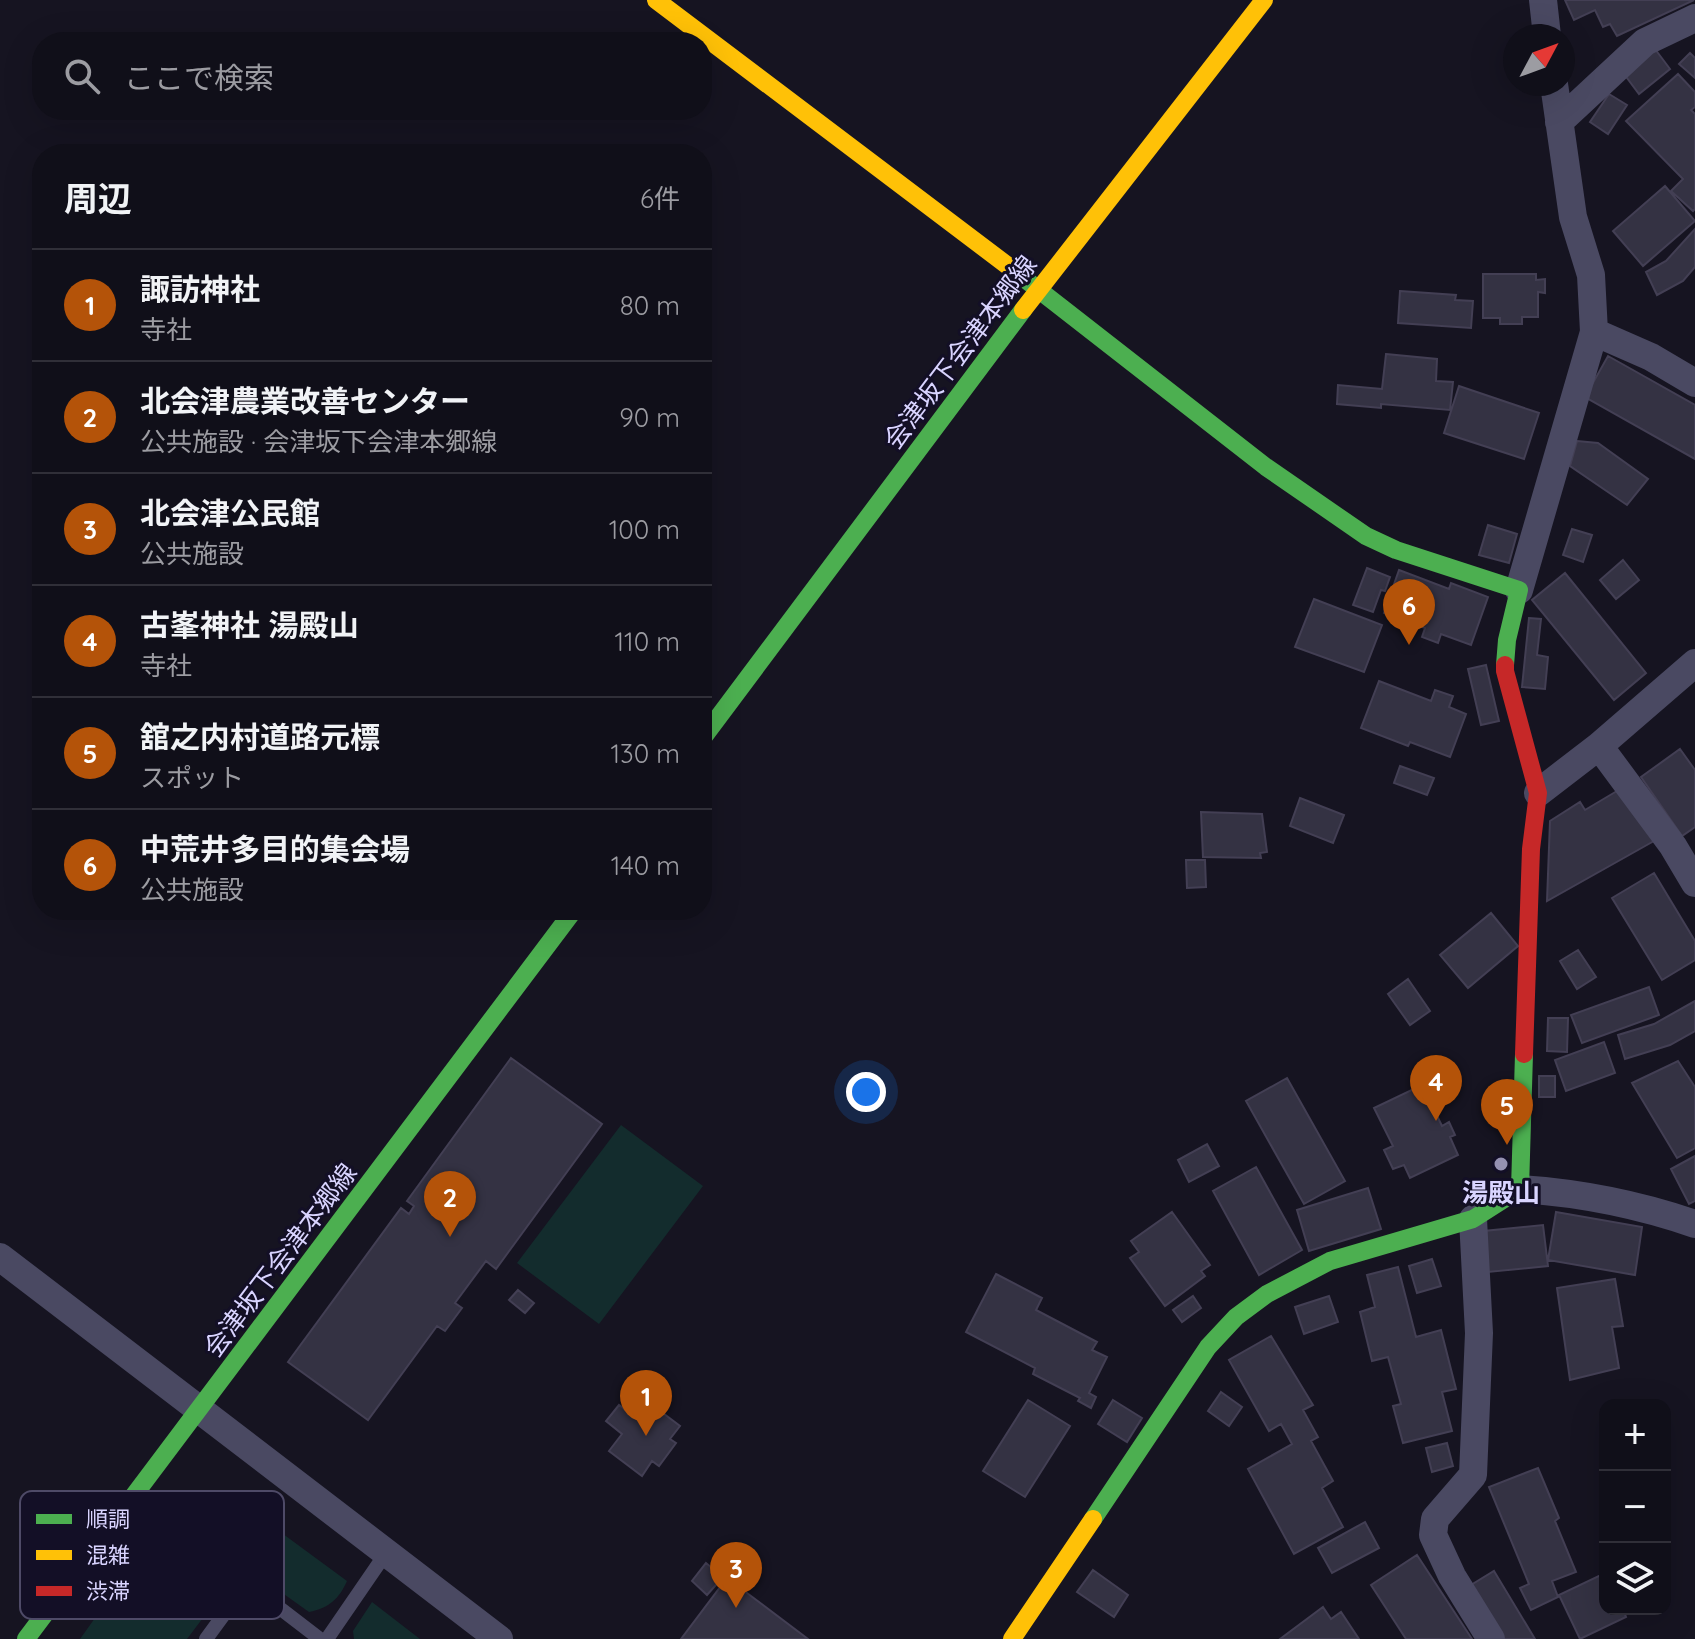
<!DOCTYPE html>
<html lang="ja">
<meta charset="utf-8">
<style>
body{margin:0;font-family:Quicksand,"Noto Sans JP",sans-serif;background:#191822;color:#f1f3f6}
.controls{position:absolute;right:24px;bottom:24px;display:grid;overflow:hidden;border-radius:16px;box-shadow:0 8px 32px #0002}
.controls button{width:72px;height:72px;display:grid;place-items:center;padding:0;border:0;border-bottom:2px solid #302f38;background:#100f19;color:#f1f3f6;font:40px sans-serif}
.compass{position:absolute;left:1503px;top:24px;width:72px;height:72px;border-radius:50%;background:#100f19;box-shadow:0 8px 32px #0002;rotate:49deg}
.you{position:absolute;left:866px;top:1092px;width:28px;height:28px;margin:-20px;border:6px solid #fff;border-radius:50%;background:#1a73e8;box-shadow:0 0 0 12px #1a73e833}
.badge{display:grid;place-items:center;width:52px;height:52px;border-radius:50%;background:#b45309;color:#fff;font-size:26px;font-weight:700}
.pin{position:absolute;translate:-50% -66px;filter:drop-shadow(0 2px 4px #0008)}
.pin::after{content:'';position:absolute;top:42px;width:28px;height:24px;background:inherit;clip-path:polygon(0 0,100% 0,50% 100%)}
.list{margin:0;padding:0;list-style:none}
h2{display:flex;justify-content:space-between;align-items:center;height:104px;margin:0;padding:0 32px;font-size:34px}
h2 small{font-size:26px;font-weight:400;color:#9c9ca2}
.list li{display:grid;grid-template-columns:52px 1fr auto;gap:24px;align-items:center;box-sizing:border-box;height:112px;padding:0 32px;border-top:2px solid #302f38}
.list b{display:block;font-size:30px;white-space:nowrap}
.list p{margin:0;font-size:26px;white-space:nowrap;color:#9c9ca2}
.list em{font-size:26px;font-style:normal;color:#9c9ca2}
.icon{flex:none;width:44px;height:44px;fill:none;stroke:currentColor;stroke-width:2;stroke-linecap:round;stroke-linejoin:round}
.map{position:relative;flex:none;width:1695px;height:1639px;overflow:hidden}
.search{position:absolute;background:#100f19;box-shadow:0 8px 32px #0002;left:32px;top:32px;width:680px;height:88px;display:flex;align-items:center;gap:20px;box-sizing:border-box;padding:0 28px;border-radius:32px;color:#9c9ca2;font-size:30px}
.panel{position:absolute;background:#100f19;box-shadow:0 8px 32px #0002;left:32px;top:144px;width:680px;height:776px;border-radius:32px}
.map>svg:first-child{display:block}
</style>
<div class="map">
<svg width="1695" height="1639" viewBox="0 0 1695 1639">
<rect width="100%" height="100%" fill="#161421"/>
<path fill="#132c2d" d="M621 1125 703 1186 599 1324 517 1263Z
M245 1506 347 1581C339 1599 329 1608 309 1612L243 1565 187 1639H80L125 1576 174 1515Z
M372 1602 420 1639H354L353 1631Z"/>
<path fill="#343243" stroke="#433f54" stroke-width="2" d="M1565 0H1694L1617 36 1610 24 1603 27 1595 10 1574 20Z
M1655 49 1670 69 1639 94 1624 74Z
M1690 53 1695 58V78L1679 64Z
M1678 74 1695 92V107L1691 110 1695 114V209L1693 211 1671 191 1683 179 1626 121Z
M1609 94 1627 105 1608 134 1590 122Z
M1665 186 1695 221 1643 266 1613 231Z
M1695 229V267L1683 281 1657 295 1646 272 1666 261Z
M1483 274H1536V280L1545 279V293L1538 292V317H1522V324H1500V318H1483Z
M1400 291 1456 295 1455 300 1473 301 1471 328 1398 323Z
M1386 354 1437 359 1436 381 1453 382 1450 410 1381 404V408L1337 404 1338 385 1382 389Z
M1608 356 1695 405V459L1585 397Z
M1459 386 1539 413 1524 459 1444 433Z
M1577 441 1598 443 1648 479 1627 505 1570 466Z
M1488 525 1517 534 1509 563 1479 555Z
M1572 529 1592 535 1583 562 1563 555Z
M1623 560 1639 580 1616 599 1600 580Z
M1367 568 1390 577 1385 591 1381 590 1373 612 1353 605Z
M1399 570 1449 589 1451 583 1488 597 1471 645 1441 634 1438 643 1422 637 1425 628 1384 613Z
M1565 573 1646 673 1614 700 1532 600Z
M1314 599 1382 625 1364 672 1295 647Z
M1529 618 1541 619 1537 655 1548 657 1545 689 1522 687Z
M1486 665 1499 721 1481 725 1468 669Z
M1379 681 1431 701 1435 690 1453 696 1449 707 1466 714 1450 757 1410 742 1408 746 1361 728Z
M1680 749 1695 770V827L1682 836 1641 777Z
M1400 766 1434 778 1427 795 1394 783Z
M1622 788 1654 841 1547 901 1550 821 1580 802 1585 810Z
M1300 798 1344 815 1333 843 1290 826Z
M1201 812 1262 814 1267 852 1260 853 1261 858 1203 857Z
M1186 860H1205L1206 887 1187 888Z
M1654 873 1695 941V960L1662 980 1612 898Z
M1491 913 1518 946 1468 988 1440 955Z
M1578 950 1596 977 1577 989 1560 961Z
M1408 979 1430 1011 1410 1025 1388 994Z
M1649 987 1659 1015 1582 1043 1571 1015Z
M1695 1001V1031L1670 1045 1625 1059 1618 1035 1654 1024Z
M1548 1018H1568L1567 1052 1547 1051Z
M1604 1042 1615 1073 1566 1091 1555 1060Z
M511 1058 602 1124 496 1269 486 1261 455 1303 462 1308 445 1331 437 1326 368 1420 288 1362 401 1208 409 1214 414 1206 407 1201Z
M1678 1061 1695 1087V1148L1677 1158 1632 1083Z
M1539 1076H1555V1097H1539Z
M1287 1078 1345 1181 1304 1204 1246 1101Z
M1422 1085 1442 1126 1449 1122 1455 1135 1450 1137 1458 1155 1410 1178 1404 1165 1393 1169 1384 1150 1393 1146 1374 1108Z
M1207 1144 1219 1166 1189 1182 1178 1160Z
M1695 1156V1201L1689 1204 1671 1169Z
M1256 1167 1302 1250 1259 1275 1213 1191Z
M1368 1188 1381 1229 1309 1251 1297 1210Z
M1172 1212 1210 1265 1201 1271 1205 1276 1165 1306 1130 1258 1139 1252 1131 1241Z
M1556 1212 1642 1227 1635 1275 1548 1260Z
M1543 1225 1548 1266 1488 1272 1484 1231Z
M1432 1259 1441 1286 1417 1293 1409 1266Z
M1398 1267 1416 1337 1441 1330 1456 1389 1442 1392 1452 1431 1403 1443 1393 1406 1401 1404 1388 1357 1372 1361 1360 1312 1375 1307 1367 1275Z
M996 1274 1042 1298 1036 1310 1097 1342 1092 1350 1107 1357 1089 1393 1096 1397 1091 1408 1078 1401 1080 1398 1033 1374 1035 1368 966 1332Z
M1615 1279 1623 1326 1612 1327 1619 1368 1570 1380 1557 1288Z
M518 1290 534 1303 525 1313 509 1300Z
M1193 1296 1201 1308 1182 1322 1173 1310Z
M1329 1296 1338 1322 1304 1334 1295 1307Z
M1271 1336 1313 1405 1303 1410 1318 1437 1311 1441 1333 1481 1322 1488 1343 1527 1294 1554 1248 1469 1292 1444 1281 1424 1269 1431 1229 1360Z
M1221 1392 1242 1407 1229 1426 1208 1411Z
M1028 1400 1070 1426 1025 1497 983 1471Z
M1113 1400 1142 1418 1127 1442 1098 1424Z
M647 1401 680 1426 670 1439 676 1443 659 1466 652 1461 642 1476 609 1451 622 1434 606 1421 619 1405 635 1417Z
M1447 1443 1453 1466 1432 1472 1426 1448Z
M1538 1468 1559 1518 1555 1521 1576 1572 1552 1581 1558 1597 1531 1610 1520 1588 1529 1584 1489 1487Z
M1365 1522 1379 1548 1332 1573 1318 1548Z
M1417 1555 1472 1639H1406L1371 1585Z
M706 1563 723 1577 707 1595 692 1581Z
M1093 1570 1128 1595 1114 1617 1077 1592Z
M1494 1571 1535 1639H1497L1466 1588Z
M1605 1573V1609H1623L1626 1617 1580 1639 1559 1595Z
M727 1578 808 1639H681Z
M1323 1607 1331 1619 1341 1612 1359 1639H1280Z"/>
<g fill="none" stroke-linecap="round" stroke-linejoin="round">
<path stroke="#4a4962" stroke-width="14" d="M206 1639 247 1583 320 1639
M327 1639 386 1553"/>
<path stroke="#4a4962" stroke-width="28" d="M1543 0 1547 36
M1559 122 1645 42 1695 18
M1594 332 1651 357 1695 383
M1519 590 1594 332 1591 275 1573 217 1554 84
M1599 746 1695 663
M1538 793 1599 746 1673 846 1695 883
M1520 1189C1582 1193 1637 1204 1695 1224
M1473 1219 1479 1333 1473 1475 1435 1519 1433 1535 1452 1576 1491 1639
M0 1257 499 1639"/>
<path stroke="#4caf50" stroke-width="18" d="M1016 272 1266 467 1366 536 1396 550 1519 590 1507 640 1505 665
M702 739 1023 310
M1093 1519 1208 1347 1236 1317 1267 1294 1330 1261 1473 1219 1520 1189 1524 1054
M26 1639 574 910"/>
<path stroke="#ffc107" stroke-width="18" d="M656 0 1016 272
M1023 310 1264 0
M1012 1639 1093 1519"/>
<path stroke="#c62828" stroke-width="18" d="M1505 665V671L1538 793 1531 849 1524 1054"/>
</g>
<circle fill="#9591b1" stroke="#130f26" stroke-width="3" cx="1501" cy="1164" r="8"/>
<g text-anchor="middle" dominant-baseline="central" stroke-width="6" stroke-linejoin="round" paint-order="stroke">
<g font-size="26" fill="#d9d4ff" stroke="#130f26">
<text transform="translate(960 352) rotate(-53)">会津坂下会津本郷線</text>
<text transform="translate(280 1260) rotate(-53)">会津坂下会津本郷線</text>
</g>
<g font-size="26" font-weight="bold" fill="#d9d4ff" stroke="#130f26">
<text x="1501" y="1192">湯殿山</text>
</g>
</g>
<rect x="20" y="1491" width="264" height="128" rx="12" fill="#130f26" stroke="#4e4a67" stroke-width="2"/>
<rect x="36" y="1514" width="36" height="10" fill="#4caf50"/>
<rect x="36" y="1550" width="36" height="10" fill="#ffc107"/>
<rect x="36" y="1586" width="36" height="10" fill="#c62828"/>
<g font-size="22" fill="#d9d4ff">
<text x="86" y="1527">順調</text>
<text x="86" y="1563">混雑</text>
<text x="86" y="1599">渋滞</text>
</g>
</svg>
<div class="controls">
<button>+</button>
<button>−</button>
<button><svg class="icon" aria-label="layers" viewBox="0 0 24 24"><path d="M12 4l9 5-9 5-9-5zM3 14l9 5 9-5"/></svg></button>
</div>
<svg class="compass" viewBox="-18 -18 36 36"><path d="M0-13l5 13h-10z" fill="#e53935"/><path d="M0 13l5-13h-10z" fill="#9c9ca2"/></svg>
<div class="you"></div>
<div class="pin badge" style="left:646px;top:1436px">1</div>
<div class="pin badge" style="left:450px;top:1237px">2</div>
<div class="pin badge" style="left:736px;top:1608px">3</div>
<div class="pin badge" style="left:1436px;top:1121px">4</div>
<div class="pin badge" style="left:1507px;top:1145px">5</div>
<div class="pin badge" style="left:1409px;top:645px">6</div>
<div class="search"><svg class="icon" aria-label="search" viewBox="0 0 24 24"><circle cx="10" cy="10" r="6"/><path d="M15 15l6 6"/></svg>ここで検索</div>
<section class="panel">
<h2>周辺<small>6件</small></h2>
<ul class="list">
<li><span class="badge">1</span><div><b>諏訪神社</b><p>寺社</p></div><em>80 m</em></li>
<li><span class="badge">2</span><div><b>北会津農業改善センター</b><p>公共施設 · 会津坂下会津本郷線</p></div><em>90 m</em></li>
<li><span class="badge">3</span><div><b>北会津公民館</b><p>公共施設</p></div><em>100 m</em></li>
<li><span class="badge">4</span><div><b>古峯神社 湯殿山</b><p>寺社</p></div><em>110 m</em></li>
<li><span class="badge">5</span><div><b>舘之内村道路元標</b><p>スポット</p></div><em>130 m</em></li>
<li><span class="badge">6</span><div><b>中荒井多目的集会場</b><p>公共施設</p></div><em>140 m</em></li>
</ul>
</section>
</div>
